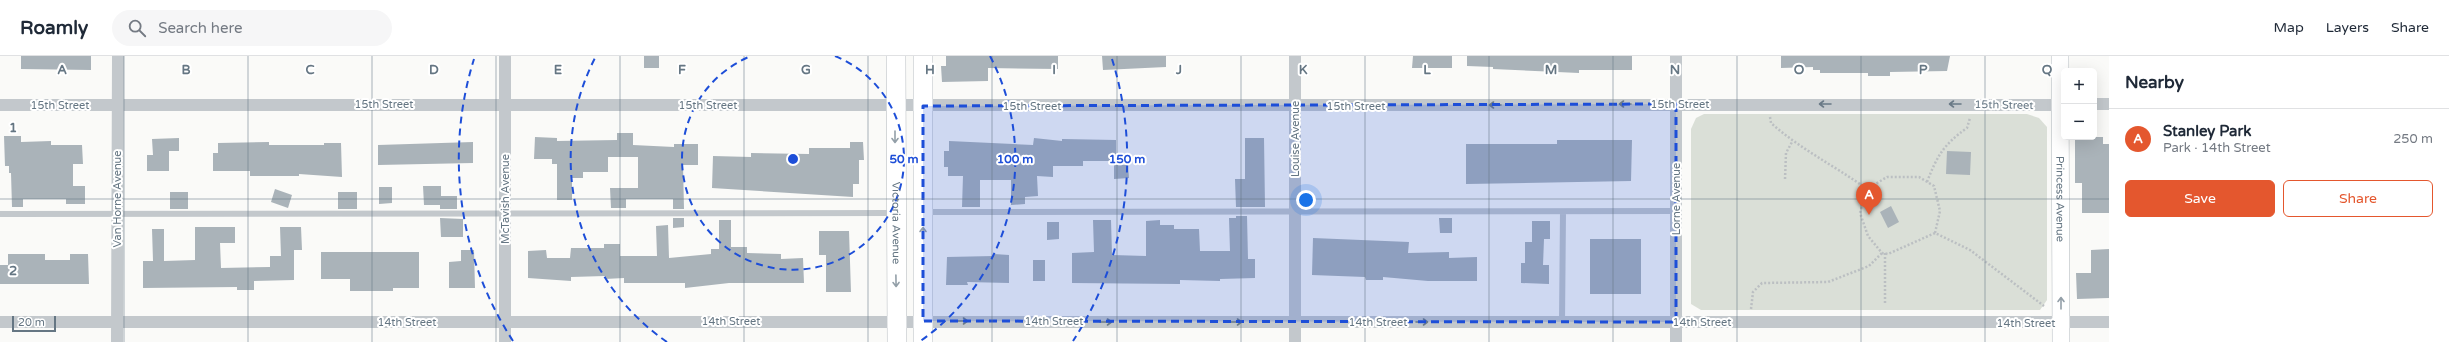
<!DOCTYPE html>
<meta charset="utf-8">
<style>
body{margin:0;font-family:"Varela Round",sans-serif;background:#f6f6f7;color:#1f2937}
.controls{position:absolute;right:12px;top:12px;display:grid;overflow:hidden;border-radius:6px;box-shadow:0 4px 16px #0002}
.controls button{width:36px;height:36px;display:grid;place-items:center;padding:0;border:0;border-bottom:1px solid #e0e1e3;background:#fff;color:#1f2937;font:20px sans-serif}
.scale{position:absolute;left:12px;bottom:10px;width:44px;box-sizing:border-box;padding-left:4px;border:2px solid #657683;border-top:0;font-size:11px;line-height:14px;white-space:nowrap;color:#657683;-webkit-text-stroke:3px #fff;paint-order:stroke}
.you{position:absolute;left:1306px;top:144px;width:14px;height:14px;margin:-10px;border:3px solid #fff;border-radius:50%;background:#1a73e8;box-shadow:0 0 0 6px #1a73e833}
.badge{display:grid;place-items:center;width:26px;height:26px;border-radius:50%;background:#e4572e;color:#fff;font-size:13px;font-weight:700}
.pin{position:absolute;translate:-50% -33px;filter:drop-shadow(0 1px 2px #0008)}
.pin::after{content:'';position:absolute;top:21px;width:14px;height:12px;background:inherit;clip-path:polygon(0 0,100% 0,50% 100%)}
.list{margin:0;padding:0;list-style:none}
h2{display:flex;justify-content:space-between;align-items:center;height:52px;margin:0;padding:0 16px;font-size:17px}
h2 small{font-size:13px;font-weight:400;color:#747a83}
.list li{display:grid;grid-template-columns:26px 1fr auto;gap:12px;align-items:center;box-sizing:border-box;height:60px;padding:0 16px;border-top:1px solid #e0e1e3}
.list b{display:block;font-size:15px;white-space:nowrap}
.list p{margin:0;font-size:13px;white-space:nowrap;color:#747a83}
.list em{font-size:13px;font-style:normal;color:#747a83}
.actions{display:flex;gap:8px;padding:12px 16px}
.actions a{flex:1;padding:9px 0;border:1px solid #e4572e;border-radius:6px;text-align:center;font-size:14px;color:#e4572e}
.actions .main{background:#e4572e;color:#fff}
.icon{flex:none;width:22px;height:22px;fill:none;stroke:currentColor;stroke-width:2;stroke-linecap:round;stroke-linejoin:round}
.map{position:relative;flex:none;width:2109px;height:286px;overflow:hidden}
header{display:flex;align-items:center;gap:24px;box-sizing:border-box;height:56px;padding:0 20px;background:#fff;border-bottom:1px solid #e0e1e3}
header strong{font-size:19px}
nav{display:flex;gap:22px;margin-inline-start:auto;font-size:14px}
.search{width:280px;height:36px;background:#f6f6f7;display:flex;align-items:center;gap:10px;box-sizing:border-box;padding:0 14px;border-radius:22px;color:#747a83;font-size:15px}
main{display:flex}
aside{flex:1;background:#fff}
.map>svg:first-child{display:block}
</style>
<header>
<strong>Roamly</strong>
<div class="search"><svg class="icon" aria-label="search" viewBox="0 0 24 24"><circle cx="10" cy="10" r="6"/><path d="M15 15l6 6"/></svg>Search here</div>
<nav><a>Map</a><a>Layers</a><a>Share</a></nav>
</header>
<main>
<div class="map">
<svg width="2109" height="286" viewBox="0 0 2109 286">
<rect width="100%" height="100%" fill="#fafaf8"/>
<path fill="#dadfd7" d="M1704 58H2027L2039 62 2047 71V244L2040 254H1701L1691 248V73L1696 62Z"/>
<path fill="#aab3b9" d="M21 0H91V14L21 13Z
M644 0H659V12H644Z
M946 0H1058V13L988 12V25L942 26 941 10H946Z
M1102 0H1166V11L1103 14Z
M1413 0H1452V12H1412Z
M1467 0H1632V14H1579V17L1493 13V11L1467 10Z
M1781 0H1950L1947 15 1890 16V20H1868V17H1820V14H1813V11L1781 12Z
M617 77H633V89L674 91V88H698V109H683L684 153H673V143H626V152H611L610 132H638V101H608V116H583V122H572V144H557V108H552V103H534L535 81 557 82V85L617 84Z
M4 80H21V86L51 85V89H82L83 108H73V130H85V148H66V143H23V151H12L11 117H9V110H5Z
M2075 81H2103V88H2109V157H2082V127H2075Z
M179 82V95H169V115H147V99H153L152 83Z
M1034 82 1062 85V83L1116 84V105H1083V110H1053V121L1037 120 1038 140 1025 141V148L1011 149V124H980V151H962L963 120H948V111H944V95H949V85L1033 89Z
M1245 82H1264L1265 151H1236L1235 123H1245Z
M1557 84H1632L1631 125 1466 128V88H1557Z
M269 86V89H324V87H341L342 121 299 118V120H250V115H213V97H218V87Z
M473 86V107L378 109V89Z
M850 86H863L864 104H859V128H853V141L712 132 713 100 751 101V97L809 98V92H850Z
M1947 95 1971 96 1970 119 1946 118Z
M1114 109H1128L1129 122 1114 123Z
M423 130H441V140H457V153H440V149H424Z
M379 131H392V147L379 148Z
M275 133 292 139 288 152 271 146Z
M170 136H188V153H170Z
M338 136H357V153H338Z
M1891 150 1899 166 1888 172 1880 156Z
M1236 160H1247L1248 203H1255V222L1220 223V225L1180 224V228L1072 227V197L1094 196 1093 164H1111L1112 199 1146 200V165L1160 164V169H1174V173H1199L1200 195H1230L1229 162H1236Z
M440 162 463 163V181H441Z
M673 162H684V171L673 172Z
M1439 162H1452V177H1440Z
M719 164H731V191H747V197L781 198V203L803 202 804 227H729L685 232V227H624V222L605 223V220L571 221V225L528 222V195L546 194 547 202H570L571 192H604V188H620V200H657L656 170 668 169 669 202 711 198V193H719Z
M1532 165H1550V183H1544L1543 209H1549V228L1521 227V207H1525V186H1532Z
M1047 166H1059V183L1047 184Z
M195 171H235V187H220L221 212 270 211V200H281L280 171H301L302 194H294V224L254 225V234H237V231L143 232V205H153L152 173H164V205L195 204Z
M819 175H849L851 236H826V199H819Z
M1313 182 1409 186 1408 197 1449 196V202L1477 201V225H1428L1383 221V224H1366L1365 221 1312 219Z
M1590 183H1641V238H1590Z
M2109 193V242L2077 243 2076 217H2091V194Z
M461 194H474L475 232H449V206L461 205Z
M321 196H419V232H393V235H350V223H321Z
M8 198H45V204H70V198H88L89 228H0V209H8Z
M994 198 1009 199V227L967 226 968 229H946L947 201 994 200Z
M1033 204H1045V225H1033Z"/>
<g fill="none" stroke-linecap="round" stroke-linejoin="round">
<g stroke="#b3babf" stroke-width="18">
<g id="secondary">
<path id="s1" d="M2060 0 2061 286"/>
</g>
</g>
<g stroke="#b5babe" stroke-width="20">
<g id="primary">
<path id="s2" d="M896 0 897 286"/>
<path d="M923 0V286"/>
</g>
</g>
<path stroke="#bbbfc2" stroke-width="2.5" stroke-dasharray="2 2" stroke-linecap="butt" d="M1770 61 1771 67C1800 93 1835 110 1867 133
M1785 123 1786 97 1792 86
M1927 126C1937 100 1944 88 1967 72L1970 62
M1935 177 1888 198 1882 197 1868 180 1860 157 1867 133 1887 121H1919L1934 130 1940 155 1935 177 1970 194 2044 250
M1885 197V247
M1751 253 1753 236 1762 227 1828 226 1869 210 1882 197"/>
<path stroke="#c3c8cc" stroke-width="6" d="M925 156 1676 155
M0 158 895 157
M1562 266 1563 156"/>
<path stroke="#c3c8cc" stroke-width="12" d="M1676 0V286
M2094 48H2109
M0 49H2064
M0 266H2109
M117 286 118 0
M505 286V0
M1295 286V0"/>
<use href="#secondary" stroke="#fff" stroke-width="17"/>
<use href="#primary" stroke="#fff" stroke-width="19"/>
</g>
<defs><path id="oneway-shaft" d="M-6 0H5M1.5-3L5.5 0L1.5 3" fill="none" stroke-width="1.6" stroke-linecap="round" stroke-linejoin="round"/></defs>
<g stroke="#6a7a87">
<use href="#oneway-shaft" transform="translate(1625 48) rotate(180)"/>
<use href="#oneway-shaft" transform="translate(1825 48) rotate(-180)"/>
<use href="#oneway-shaft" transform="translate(1955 48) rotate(-180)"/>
<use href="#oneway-shaft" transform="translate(1495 49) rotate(180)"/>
<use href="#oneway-shaft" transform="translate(962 265)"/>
<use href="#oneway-shaft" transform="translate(1106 266)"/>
<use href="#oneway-shaft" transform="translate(1236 266)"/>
<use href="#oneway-shaft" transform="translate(1422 266)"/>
</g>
<g stroke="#939fa8">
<use href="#oneway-shaft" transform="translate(895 81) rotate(90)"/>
<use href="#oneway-shaft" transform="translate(923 177) rotate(-90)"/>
<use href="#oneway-shaft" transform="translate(896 225) rotate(89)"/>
<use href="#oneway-shaft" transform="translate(2061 247) rotate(-90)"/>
</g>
<path fill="#1d4ed8" fill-opacity="0.2" stroke="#1d4ed8" stroke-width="3" stroke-dasharray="8 5" stroke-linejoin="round" d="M1676 48V266L923 265V50Z"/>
<path fill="none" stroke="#657683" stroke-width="1" stroke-opacity="0.55" d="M124 0V286M248 0V286M372 0V286M496 0V286M620 0V286M744 0V286M868 0V286M992 0V286M1117 0V286M1241 0V286M1365 0V286M1489 0V286M1613 0V286M1737 0V286M1861 0V286M1985 0V286M0 143H2109"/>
<g fill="none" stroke="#1d4ed8" stroke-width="2" stroke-dasharray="7 5">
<path d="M835 0A111 111 0 1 1 751 0"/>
<path d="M667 286A222 222 0 0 1 596 0M990 0A222 222 0 0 1 919 286"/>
<path d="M513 285A334 334 0 0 1 474 3M1112 3A334 334 0 0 1 1073 285"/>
</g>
<g text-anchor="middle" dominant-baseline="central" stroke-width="4" stroke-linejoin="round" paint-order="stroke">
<g font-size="11" fill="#657683" stroke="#fff">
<text x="384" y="48">15th Street</text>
<text x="1680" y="48">15th Street</text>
<text x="60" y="49">15th Street</text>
<text x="708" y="49">15th Street</text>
<text transform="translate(2004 49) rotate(1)">15th Street</text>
<text x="1032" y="50">15th Street</text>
<text x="1356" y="50">15th Street</text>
<text transform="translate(1295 83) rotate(-90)">Louise Avenue</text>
<text transform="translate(117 143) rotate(-90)">Van Horne Avenue</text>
<text transform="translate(505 143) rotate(-90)">McTavish Avenue</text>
<text transform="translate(1676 143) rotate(-90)">Lorne Avenue</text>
<text stroke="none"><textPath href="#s1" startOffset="143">Princess Avenue</textPath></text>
<text stroke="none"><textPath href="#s2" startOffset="167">Victoria Avenue</textPath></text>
<text x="731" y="265">14th Street</text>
<text x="1054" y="265">14th Street</text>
<text x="407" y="266">14th Street</text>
<text x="1378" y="266">14th Street</text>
<text x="1702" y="266">14th Street</text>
<text x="2026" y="267">14th Street</text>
</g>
</g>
<g font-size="13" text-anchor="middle" font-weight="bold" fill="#657683" stroke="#fff" stroke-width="4" stroke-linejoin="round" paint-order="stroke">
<text x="62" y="18">A</text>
<text x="186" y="18">B</text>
<text x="310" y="18">C</text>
<text x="434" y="18">D</text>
<text x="558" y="18">E</text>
<text x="682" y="18">F</text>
<text x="806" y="18">G</text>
<text x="930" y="18">H</text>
<text x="1054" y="18">I</text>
<text x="1179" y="18">J</text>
<text x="1303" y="18">K</text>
<text x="1427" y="18">L</text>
<text x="1551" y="18">M</text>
<text x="1675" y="18">N</text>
<text x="1799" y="18">O</text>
<text x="1923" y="18">P</text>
<text x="2047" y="18">Q</text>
<text x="13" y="76">1</text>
<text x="13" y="219">2</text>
</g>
<circle cx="793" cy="103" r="6" fill="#1d4ed8" stroke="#fff" stroke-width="2"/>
<g font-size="12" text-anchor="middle" font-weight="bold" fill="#1d4ed8" stroke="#fff" stroke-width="4" stroke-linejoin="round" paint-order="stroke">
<text x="904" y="107">50 m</text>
<text x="1015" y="107">100 m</text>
<text x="1127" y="107">150 m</text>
</g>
</svg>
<div class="controls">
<button>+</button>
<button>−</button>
</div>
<div class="scale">20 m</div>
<div class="you"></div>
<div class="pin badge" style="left:1869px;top:159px">A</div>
</div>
<aside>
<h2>Nearby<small></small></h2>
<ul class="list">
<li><span class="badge">A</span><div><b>Stanley Park</b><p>Park · 14th Street</p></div><em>250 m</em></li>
</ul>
<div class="actions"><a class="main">Save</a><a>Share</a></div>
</aside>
</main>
